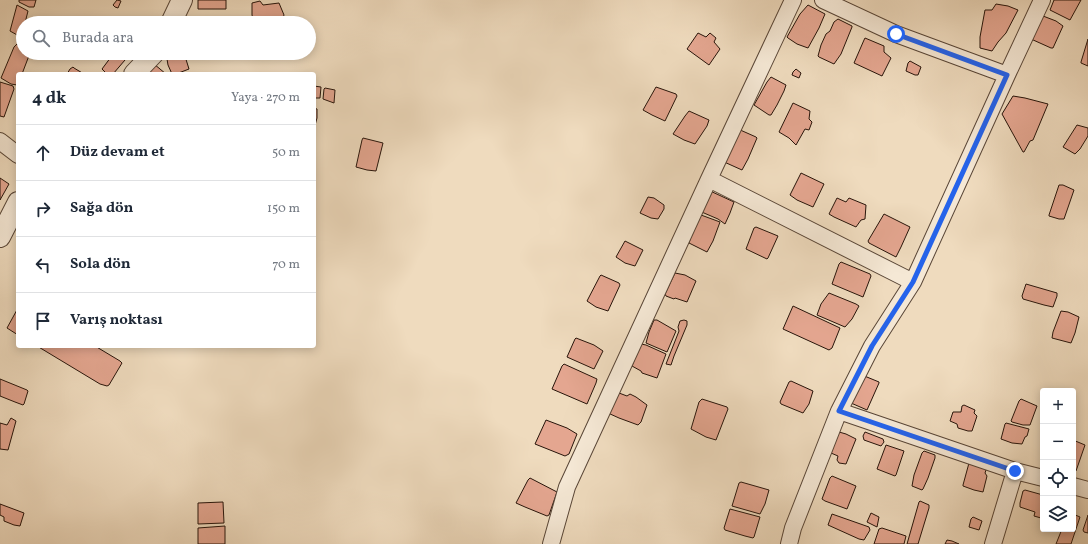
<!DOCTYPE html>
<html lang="tr">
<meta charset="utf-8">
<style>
body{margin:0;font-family:Vollkorn,serif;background:#f6f6f7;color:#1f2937}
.controls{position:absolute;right:12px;bottom:12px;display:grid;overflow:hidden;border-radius:4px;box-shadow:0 2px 10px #0003}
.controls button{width:36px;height:36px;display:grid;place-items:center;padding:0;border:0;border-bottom:1px solid #e0e1e3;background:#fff;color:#1f2937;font:20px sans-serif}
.stop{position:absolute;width:12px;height:12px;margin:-9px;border:3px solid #2563eb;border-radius:50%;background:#fff}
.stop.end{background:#2563eb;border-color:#fff;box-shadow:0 1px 4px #0008}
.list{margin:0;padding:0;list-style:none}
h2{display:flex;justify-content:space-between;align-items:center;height:52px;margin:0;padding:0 16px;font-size:17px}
h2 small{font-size:13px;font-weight:400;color:#747a83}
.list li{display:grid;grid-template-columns:26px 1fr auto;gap:12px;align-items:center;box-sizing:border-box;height:56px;padding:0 16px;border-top:1px solid #e0e1e3}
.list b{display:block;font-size:15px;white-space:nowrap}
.list em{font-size:13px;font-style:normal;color:#747a83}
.icon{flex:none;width:22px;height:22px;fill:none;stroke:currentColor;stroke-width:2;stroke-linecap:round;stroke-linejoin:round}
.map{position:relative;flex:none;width:1088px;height:544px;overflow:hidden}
.search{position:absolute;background:#fff;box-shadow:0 2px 10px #0003;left:16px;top:16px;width:300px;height:44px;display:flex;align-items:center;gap:10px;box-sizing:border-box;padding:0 14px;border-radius:22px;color:#747a83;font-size:15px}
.panel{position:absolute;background:#fff;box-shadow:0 2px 10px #0003;left:16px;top:72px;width:300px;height:276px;border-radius:4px}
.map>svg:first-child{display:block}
</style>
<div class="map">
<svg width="1088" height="544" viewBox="0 0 1088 544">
<rect width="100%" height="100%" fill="#efdbbe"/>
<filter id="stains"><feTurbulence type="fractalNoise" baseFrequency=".005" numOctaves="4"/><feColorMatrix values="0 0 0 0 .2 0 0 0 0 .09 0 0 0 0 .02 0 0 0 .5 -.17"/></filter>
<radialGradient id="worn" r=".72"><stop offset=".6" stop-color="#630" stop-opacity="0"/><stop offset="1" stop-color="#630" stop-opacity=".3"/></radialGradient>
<path fill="#e4a690" stroke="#27140a" d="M19 0H36L34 7H29L19 2Z
M117 0 121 1 118 8 115 7 113 5Z
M198 0H226V9H198Z
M1054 0H1081L1070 20 1050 10Z
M260 1 263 5 279 3 284 15 283 18 254 23 252 15V3Z
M996 4 1008 6 1018 10 1006 33 998 42 992 51 980 48V37L985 10H992Z
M17 5 28 11 25 23H23V28L20 36H19L10 31Z
M808 5 825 14 819 28 808 48 797 44 788 38 787 37 800 14Z
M1043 16 1056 21 1063 26 1053 48H1051L1031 39Z
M80 17 90 23H75Z
M838 19 852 26V27L841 54 834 64 819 57 818 56 821 45 826 34 830 31 834 22Z
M698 33 706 37 710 33 716 38 714 42 720 49 709 65 687 49Z
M865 38 884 46V52L891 58 882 76 854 63 864 40Z
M1088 39V66L1081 63V62Z
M17 44 23 47V53H30L22 74H18L17 85 11 84 1 78 14 47Z
M114 53H131L113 74H107L102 69Z
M166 53H184L189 69 176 74H172L168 65Z
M910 61 921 67 918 75H915L906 71 908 63Z
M154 64 166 74H142Z
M73 67 74 68 84 74H67L70 69Z
M796 69 801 73 799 78 792 75 793 72Z
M771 77 786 85 784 91 777 105 771 115H769L754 105 767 82Z
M0 82 13 86 14 89 4 117 0 116Z
M314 86 321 87 320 98H314Z
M656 87 676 94 677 96 665 121 652 115 643 110Z
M325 88 335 90 334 103 323 99 324 89Z
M1013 96 1025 98 1048 104 1033 140 1030 141 1024 152H1023L1002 114Z
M793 103 810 111 809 119 812 122 809 130 805 129 796 145 789 138 779 132Z
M314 108 317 109V118L314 129Z
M689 111 709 120 707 126 695 144 684 140 673 134 685 116Z
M1077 125 1088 128V136L1080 149 1075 154 1063 147Z
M738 129 756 137 757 138 748 159 742 170 722 161Z
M363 138 383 143 376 171 367 170 356 167 362 140Z
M801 173 824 184 813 207 797 200 790 195Z
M0 178 9 184 0 200Z
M1059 185H1063L1074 190 1064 219H1059L1049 216V215Z
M708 190 734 202 730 213 725 224 718 219 697 210Z
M648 197 654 198 664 205V209L658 219 651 218 640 213Z
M837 198 846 202 849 198 866 205 865 219 861 220 856 227 834 217 829 214Z
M884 214 910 227 901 247 896 257 869 243 868 241Z
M701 215 720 222 713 241 707 252 689 243 692 233Z
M756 227 778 236 768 258 767 259 746 249 754 228Z
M625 241 643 250 635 266 625 263 616 257Z
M841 262 870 274 871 276 863 297 832 284 839 264Z
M675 273 685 275 696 281 687 302 675 298 674 299 666 296 665 294Z
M601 275 619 283 620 285 608 311 596 307 587 301 600 276Z
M1026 284 1057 293V296L1053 307 1044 305 1023 299 1022 296Z
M829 293 856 304 859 306 852 319 845 327 817 315 821 304Z
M793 306 840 328 832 348 829 350 783 329Z
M18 308V335L7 328Z
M1061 311 1068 312 1079 317 1075 333 1071 343 1052 338 1053 332Z
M654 320H657L676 331 667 352 646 343 649 332Z
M684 320 687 321V325L674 356 671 365 666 364 679 331 678 327 680 321Z
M576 338 594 345 603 351 594 369 567 357 575 339Z
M641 344 646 345 666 354 657 378 642 373 641 371 632 366 640 345Z
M37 346H95L120 361 122 363 109 385 107 386 100 384Z
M564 364 597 379 596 383 587 404 552 389 562 366Z
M862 375 879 382V383L867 410 851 403Z
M0 379 27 390 28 391 24 404 23 405 15 402 0 396Z
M791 381 813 391 809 404 803 413 781 404 780 402 789 382Z
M619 393 627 396 630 394 636 397 647 405 641 422 638 425 619 418 608 413Z
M702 399 727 407 728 409 716 440 706 437 691 429 699 402Z
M1021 399 1037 406 1030 425H1023L1012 422 1011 421 1019 401Z
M964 405 975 410 974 413 977 416 972 431H968L958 428 957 424 950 421 953 412H961L962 406Z
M11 418 16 421 8 450 0 449V423L7 425Z
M546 420 567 428 577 434 569 454 565 456 535 444Z
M1006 423 1029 429 1027 436 1025 437 1022 444 1012 443 1001 439 1005 424Z
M839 432 846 434 856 439 846 464 839 463 837 460 838 456 831 453Z
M865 432 883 439 884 442 881 446 864 440 863 436Z
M1073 440 1085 445 1076 471H1073Z
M886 445 904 451 896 475 895 476 877 469Z
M924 451 935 455V458L928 478 923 489 922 490 912 486 914 475 922 453Z
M969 463 987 467 985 473 987 476 983 492 974 490 963 486V485Z
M832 476 856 486 847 509 825 501 822 499 830 478Z
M530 478 557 492 549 515 547 516 525 507 516 503 528 480Z
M741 482 769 490 765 504 760 514 732 506 739 483Z
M1025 490 1043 495V517L1041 518 1034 516 1035 512 1020 507V503L1023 491Z
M920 501 929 505V508L918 544H907L919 502Z
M223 502 224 523 198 524V503Z
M0 504 24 513 20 526 14 525 4 521V517L0 515Z
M730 509 760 517 754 537 753 538 745 536 725 530 724 528Z
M871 513 879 517 877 527 867 522Z
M832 514 869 527 870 530 864 540 859 539 828 525Z
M1073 514 1080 517 1071 544H1056L1062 529H1073Z
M1088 515V533L1084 532 1083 530Z
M973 517 982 521 979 530 969 527 971 519Z
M225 526V544H198V528Z
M882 528 906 536 904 544H874L879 529Z
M947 540 952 541 959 544H945Z"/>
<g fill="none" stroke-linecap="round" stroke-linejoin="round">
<g stroke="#594637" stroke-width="18">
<path id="minor" d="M823 0 896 34 1007 75
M0 141 18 155
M709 179 913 282
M839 411 1015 471 1043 478
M1073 486 1088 490
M551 544 567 487 709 179 793 0
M789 544 793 528 839 411 872 346 913 282 1007 75 1042 0
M993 544 1015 471"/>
</g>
<g stroke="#594637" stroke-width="22">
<path id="tertiary" d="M171 23 182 0
M134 74 154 53
M0 237 18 202"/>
</g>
<use href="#minor" stroke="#f5e8d5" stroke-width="16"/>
<use href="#tertiary" stroke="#f5e8d5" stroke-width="20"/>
</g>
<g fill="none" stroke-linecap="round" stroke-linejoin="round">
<path stroke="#2563eb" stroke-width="5" d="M896 34 1007 75 913 282 872 346 839 411 1015 471"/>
</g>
<rect width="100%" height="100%" filter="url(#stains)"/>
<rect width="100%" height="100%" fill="url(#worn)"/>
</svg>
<div class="controls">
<button>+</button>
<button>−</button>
<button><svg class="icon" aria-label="locate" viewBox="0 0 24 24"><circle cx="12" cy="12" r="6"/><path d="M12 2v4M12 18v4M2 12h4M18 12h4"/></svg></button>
<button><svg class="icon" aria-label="layers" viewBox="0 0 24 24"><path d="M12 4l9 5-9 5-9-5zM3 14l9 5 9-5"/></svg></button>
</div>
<div class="stop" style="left:896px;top:34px"></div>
<div class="stop end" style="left:1015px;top:471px"></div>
<div class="search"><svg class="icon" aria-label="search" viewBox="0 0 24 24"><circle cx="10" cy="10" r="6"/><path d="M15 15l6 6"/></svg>Burada ara</div>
<section class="panel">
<h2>4 dk<small>Yaya · 270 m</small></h2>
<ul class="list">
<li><svg class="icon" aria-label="ahead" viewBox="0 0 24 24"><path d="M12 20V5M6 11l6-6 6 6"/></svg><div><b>Düz devam et</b></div><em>50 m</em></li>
<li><svg class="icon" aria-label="right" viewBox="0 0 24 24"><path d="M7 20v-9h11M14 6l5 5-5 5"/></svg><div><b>Sağa dön</b></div><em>150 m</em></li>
<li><svg class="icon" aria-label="left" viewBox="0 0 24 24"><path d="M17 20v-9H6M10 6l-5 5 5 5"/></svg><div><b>Sola dön</b></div><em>70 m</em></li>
<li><svg class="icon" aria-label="arrive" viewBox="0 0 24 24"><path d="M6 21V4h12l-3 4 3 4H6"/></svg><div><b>Varış noktası</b></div></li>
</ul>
</section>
</div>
